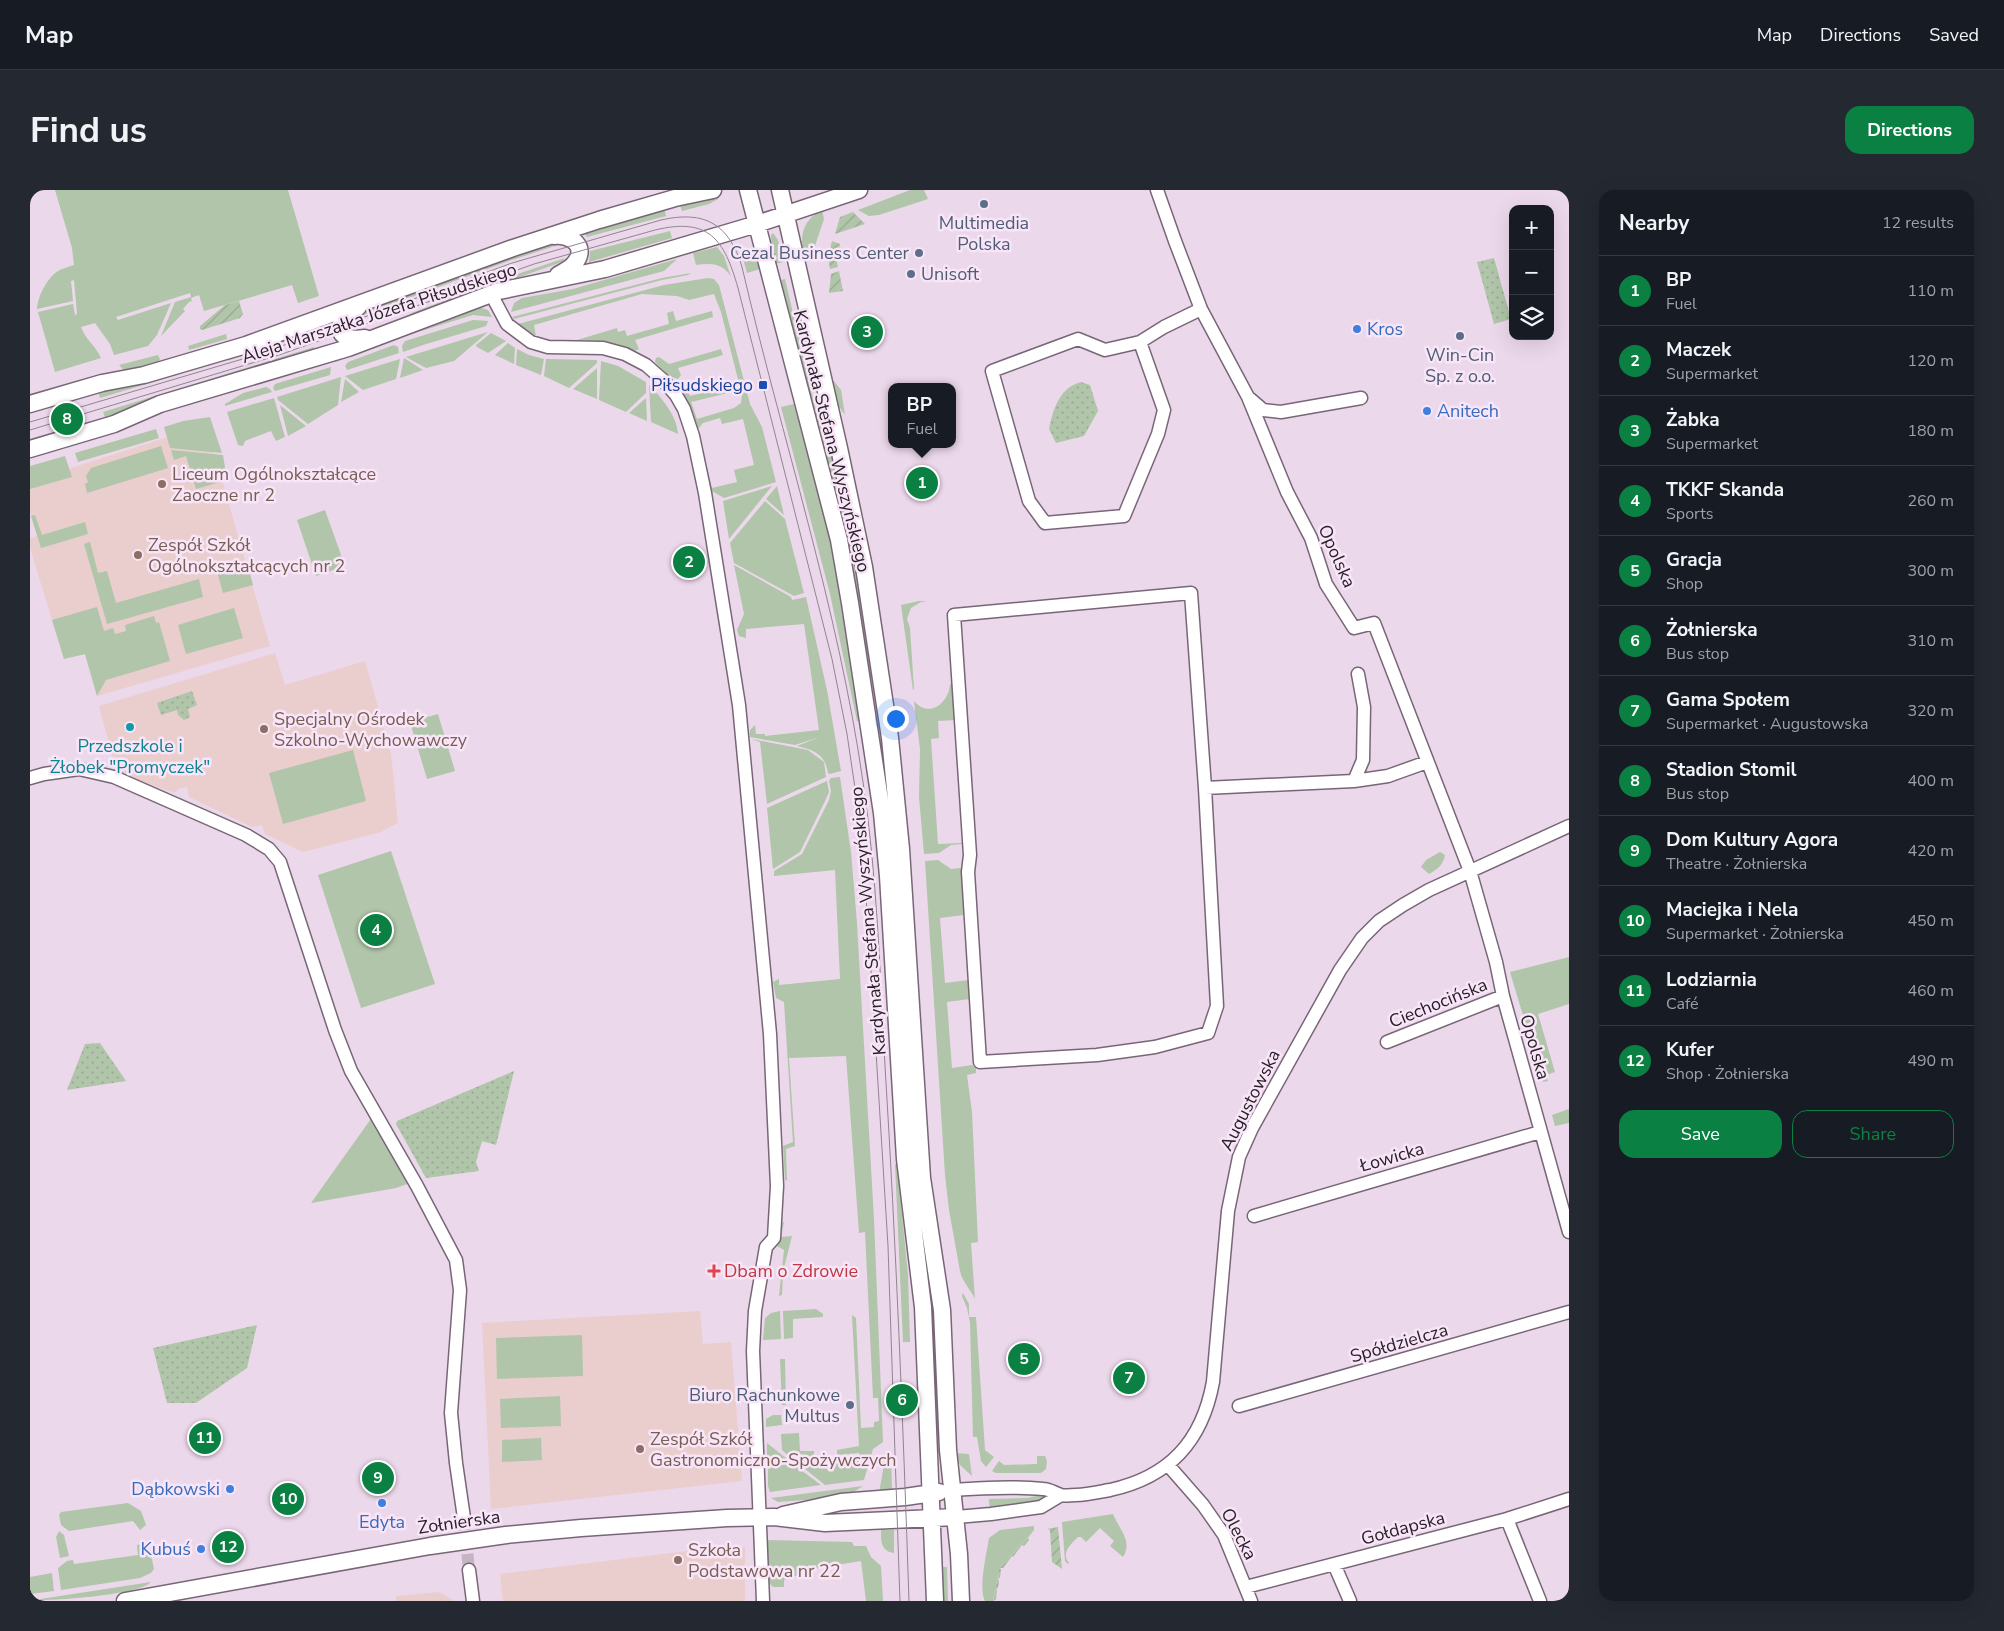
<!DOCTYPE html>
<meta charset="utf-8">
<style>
body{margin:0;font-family:"Nunito Sans",sans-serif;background:#242831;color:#f1f3f6}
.controls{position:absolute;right:15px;top:15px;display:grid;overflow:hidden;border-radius:10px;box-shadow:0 5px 20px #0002}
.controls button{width:45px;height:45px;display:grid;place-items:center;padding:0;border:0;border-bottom:1px solid #363941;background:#171b24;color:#f1f3f6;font:25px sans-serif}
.you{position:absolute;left:865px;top:528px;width:18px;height:18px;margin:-12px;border:4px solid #fff;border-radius:50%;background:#1a73e8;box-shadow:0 0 0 8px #1a73e833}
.badge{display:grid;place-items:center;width:32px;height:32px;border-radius:50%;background:#0b8043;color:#fff;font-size:16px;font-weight:700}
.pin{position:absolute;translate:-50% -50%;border:2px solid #fff;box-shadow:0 1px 5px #0006}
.popup{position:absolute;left:858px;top:193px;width:68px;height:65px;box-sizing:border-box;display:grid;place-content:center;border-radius:10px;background:#171b24;filter:drop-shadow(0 1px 4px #0005);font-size:16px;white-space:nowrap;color:#9ea1a6}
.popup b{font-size:19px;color:#f1f3f6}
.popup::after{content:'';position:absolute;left:50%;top:100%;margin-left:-10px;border:10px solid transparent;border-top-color:#171b24}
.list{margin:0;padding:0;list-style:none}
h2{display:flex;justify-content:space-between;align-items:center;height:65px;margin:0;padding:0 20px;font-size:21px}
h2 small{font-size:16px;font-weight:400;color:#9ea1a6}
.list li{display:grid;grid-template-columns:32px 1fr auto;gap:15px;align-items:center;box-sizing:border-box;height:70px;padding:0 20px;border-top:1px solid #363941}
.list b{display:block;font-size:19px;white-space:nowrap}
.list p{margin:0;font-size:16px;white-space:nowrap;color:#9ea1a6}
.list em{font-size:16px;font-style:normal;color:#9ea1a6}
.actions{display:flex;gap:10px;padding:15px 20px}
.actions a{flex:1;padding:11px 0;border:1px solid #0b8043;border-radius:15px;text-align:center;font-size:18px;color:#0b8043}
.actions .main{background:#0b8043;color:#fff}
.icon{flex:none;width:28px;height:28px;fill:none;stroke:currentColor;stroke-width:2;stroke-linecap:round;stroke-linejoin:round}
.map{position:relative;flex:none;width:1539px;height:1411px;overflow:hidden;border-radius:15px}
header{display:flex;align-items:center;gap:30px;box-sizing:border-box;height:70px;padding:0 25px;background:#171b24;border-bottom:1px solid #363941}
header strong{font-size:24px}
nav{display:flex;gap:28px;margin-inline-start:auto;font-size:18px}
.intro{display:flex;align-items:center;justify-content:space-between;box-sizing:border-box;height:120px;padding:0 30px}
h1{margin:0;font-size:35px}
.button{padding:12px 22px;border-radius:15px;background:#0b8043;color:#fff;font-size:18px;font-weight:700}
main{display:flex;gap:30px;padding:0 30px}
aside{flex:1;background:#171b24;border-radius:15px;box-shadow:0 5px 20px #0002}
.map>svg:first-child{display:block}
</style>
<header>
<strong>Map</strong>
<nav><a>Map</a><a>Directions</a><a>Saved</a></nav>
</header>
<div class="intro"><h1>Find us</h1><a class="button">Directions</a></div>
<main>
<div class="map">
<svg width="1539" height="1411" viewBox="0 0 1539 1411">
<defs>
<pattern id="park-dots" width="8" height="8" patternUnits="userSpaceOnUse" patternTransform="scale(1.25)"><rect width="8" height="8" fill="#b0c5a9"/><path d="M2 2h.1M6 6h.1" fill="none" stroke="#97a991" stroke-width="1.8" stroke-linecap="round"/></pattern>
<pattern id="garden-furrows" width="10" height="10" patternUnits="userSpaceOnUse" patternTransform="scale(1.25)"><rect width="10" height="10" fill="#b0c5a9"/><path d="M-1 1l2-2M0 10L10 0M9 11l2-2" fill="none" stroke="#97a991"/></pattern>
</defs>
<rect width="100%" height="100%" fill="#ecd8eb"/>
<path fill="#e9cecd" d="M176 235 240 456 67 506 55 464 34 469 0 358V348L7 346 0 322V291Z
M245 463 255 495 335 471 361 563 368 633 351 642 273 662 235 644 232 635 222 637 159 607 157 597 148 599 145 603 87 583 69 516Z
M670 1121 673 1154 701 1152 712 1291 461 1319 452 1133Z
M690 1357H715V1411H473L470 1384Z
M409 1402 425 1411H366V1406Z"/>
<path fill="#b0c5a9" d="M25 0H258L289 106 268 113 262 95 174 121 169 105 161 108 162 111 159 112 153 119 155 121 131 146 145 112 161 107 160 103 86 127 88 130 141 113 127 145 118 156 84 165 80 154 65 133 51 137C55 149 66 156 71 168L25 182 8 122 43 114 45 125 47 124 44 90 41 91 43 111 7 119C8 106 17 88 28 81 33 78 39 77 44 75L42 58Z
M880 0H894L898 9 849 25 839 26 828 20Z
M688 6V9L679 14 652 21 649 12Z
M634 18 636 26 557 47 553 42Z
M792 20 794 29 783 62 774 66C769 45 773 30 792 20Z
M640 41 642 48 559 72 560 61Z
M743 43 748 50 753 72 745 74 742 59 741 45Z
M524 53 531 54 476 72 322 129 328 123 474 69Z
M687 57 694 66 701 87C693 73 681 73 666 75L663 63Z
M713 59 725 69 730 79 717 83 711 61Z
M535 68 532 72 394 121 379 124 461 93Z
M647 69 634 81 481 122 484 113 492 108 543 99Z
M661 83 658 85 632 90 484 129 482 127 632 88Z
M678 88 684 89 689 95 720 214 732 237 746 292 694 308 680 300 670 249 682 298 707 292 704 280 724 275 713 229 692 234 690 228 673 233 668 239 652 200 656 196 660 206 701 196 702 202 661 212 667 229 704 218 711 213 712 205 691 122 684 104 659 110 647 106 612 104 504 135 506 146 488 134 634 95Z
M755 89 785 217 802 263 830 397 843 488 840 489 816 343 751 90Z
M449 117 458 120 462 127 443 125 378 145 305 172 304 169Z
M643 121 646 131 682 121 683 127 605 150 609 159 605 161 575 151 547 150 587 138 588 142 595 140 597 146 639 134 637 123Z
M443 130 458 131 456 136 393 155 373 162 372 156 375 151Z
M278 140 279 144 197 171 202 167Z
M458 142 424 171 396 178 376 167Z
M461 143 476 151 458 163 447 157 446 155Z
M196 144 197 149 159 160 158 156Z
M478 153 485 158 484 174 465 165Z
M364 155 368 157 369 163 317 180 315 176 318 172Z
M284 157 285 162 76 230 73 222Z
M487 159 499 165 514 169 511 185 486 175Z
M691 159 693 165 648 178 651 185 648 189 639 186 625 172 626 168 629 167 639 174Z
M128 165 130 169 127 176 96 182 89 175Z
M374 168 393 180 370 188Z
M370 169 366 189 333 200 315 186Z
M516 169 567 170V173L539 198 514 186Z
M571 171 588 176 616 192V203L596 222 569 210Z
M301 177 300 185 245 201 243 198 245 194Z
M567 178V209L543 199Z
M154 180V182L147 185 70 208 68 201Z
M311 187 308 215 278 234 248 210 247 207Z
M315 189 329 202 311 212Z
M802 191H804L811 200 815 225 808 215Z
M619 195C632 208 647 226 648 244L621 232Z
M236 197 240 199 242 202 195 216V214L213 203Z
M244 208 255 247 246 251 241 241 215 251 213 256 208 255 197 222Z
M616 208 617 231 599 223Z
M764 214 785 287 801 353 830 531H827L800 404 751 217Z
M250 215 276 236 258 246Z
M180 227 192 263 140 258 134 237 153 231Z
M126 239 129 248 48 272 45 263Z
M131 256 138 278 57 303 55 294 58 292 56 286 61 278Z
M141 260 193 265 197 290 166 299 156 266 144 270Z
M35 266 42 287 0 299V276Z
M742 296 699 349 693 311Z
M747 296 754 325 736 309Z
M735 311 755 329 774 403 764 406 704 373 700 353Z
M295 320 315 376 286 386 267 330Z
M5 325 12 345 55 332 58 344 11 358 1 326Z
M60 352 68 383 77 381 86 413 169 389 173 407 77 434 54 354Z
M217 372 223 395 193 403 187 381Z
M704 375 761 407 762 410 776 407 797 500 811 581 800 584 798 583C795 564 784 560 767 556L790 547 765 555 720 547V540L725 535 726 544H735V546L789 540 774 434 716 439V448L709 446 707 440 714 424Z
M889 411H898L891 412 881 418 877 429 880 438 884 499 883 500 871 415Z
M67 417 74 441 83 438 85 444 96 441 95 435 124 426 126 433 129 432 140 471 76 490 67 506 55 464 34 469 22 430Z
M204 418 213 448 156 464 148 435Z
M920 494H923L925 530 908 531 909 548 901 549 908 654 932 653V654L921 655 909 663 894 664 889 607 890 559 884 511C899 529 919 513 920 494Z
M408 524 425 581 397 589 380 532Z
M721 549 778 560 794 572 796 587 737 614 730 552Z
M323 560 336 611 253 634 239 583Z
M810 587 821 662 827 733 844 1029 853 1252 843 1259 834 1290 795 1295 764 1270 830 1265 829 1263 807 1265V1260L829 1256 822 1125 826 1128 831 1238 844 1237V1232L849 1231 848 1208H843L835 1042 829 1043 816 866 759 868 765 956 756 959 757 990 761 991 755 990 753 956 763 952 754 812 746 808 743 792 749 789V795L810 789 805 680 744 686V681L772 664 799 610 801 601 799 591 801 588Z
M797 591 799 602 796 609 770 662 743 679 737 618Z
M361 661 405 794 331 818 288 685Z
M1410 662 1415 665C1413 675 1408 679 1399 684L1391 677 1396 670Z
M908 670 921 679 931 678 934 725 910 728 915 793 939 790 940 809 917 812 922 878 942 875 946 878V883L937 885 942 922 948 1052 941 1053 945 1109C940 1099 932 1091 930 1081L919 1020 915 985 895 671Z
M1539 767V814L1508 824 1525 882 1516 885 1518 891 1513 892 1480 782Z
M1539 919V933L1525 936 1522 925Z
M343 926 380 993 366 998 281 1013Z
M865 974H867L878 1085 880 1152H873Z
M754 1032 751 1047 762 1046 753 1082 752 1105 749 1106 754 1060 747 1056 752 1033Z
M933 1103 939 1114V1127H946L955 1260 964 1267 956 1277 951 1271 947 1247H943L940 1133 937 1118 932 1106Z
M786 1119 793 1124V1127L763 1129V1148L754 1149 753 1121Z
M750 1121 751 1149 733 1150 735 1128 741 1123Z
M901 1121 905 1122 911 1248 904 1249Z
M552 1145 553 1186 467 1189 466 1148Z
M750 1169H755L756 1215H752Z
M530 1206 531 1236 471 1238 470 1209Z
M743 1225H751L752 1235 736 1237V1229Z
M769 1243 770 1261H784V1266L761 1268 752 1260 751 1244Z
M511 1248 512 1270 472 1272V1250Z
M737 1253 757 1269 737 1273Z
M925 1263 939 1264 942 1286 930 1275Z
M861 1266 862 1299 849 1303 855 1269Z
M1007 1266H1015L1017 1271 1016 1279 1011 1283H966L962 1281 969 1271 974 1275 1007 1274Z
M759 1271 791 1295 740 1302 738 1296V1275Z
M833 1296 816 1307 748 1312 741 1308Z
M1020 1303 1021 1304 1011 1310 983 1314 960 1321 959 1309 997 1308Z
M98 1313 111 1321 116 1335 110 1340 103 1331 39 1341 31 1335 29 1325 31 1322Z
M1083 1324C1089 1339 1103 1351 1093 1367L1080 1356 1084 1351 1070 1338 1056 1352 1051 1347H1048C1040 1355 1031 1363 1039 1373L1038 1374 1035 1371 1032 1332Z
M1004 1336V1340L969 1378 963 1411H955C948 1399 957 1362 959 1348L970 1340Z
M851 1340H864V1363C851 1361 851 1352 851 1340Z
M29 1341 34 1345 39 1366 30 1368 26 1347Z
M737 1350 822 1352 824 1356H836L841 1367 851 1376 853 1411H836L831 1371 788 1378 754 1390V1397H743L738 1392Z
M112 1354C121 1359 122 1370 124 1379L121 1383 110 1388 31 1400 28 1378 37 1371 43 1370 44 1374 108 1365 107 1355Z
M910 1377H917L918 1411H911Z
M22 1383 24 1401 0 1404V1387Z
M121 1392C109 1405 22 1411 4 1410Z"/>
<path fill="url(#park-dots)" d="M1464 68 1481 129 1464 134 1447 72Z
M1051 192 1060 195 1068 221 1054 246 1026 253 1019 239C1023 219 1030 197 1051 192Z
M162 501 167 515 158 519 160 527 154 530 148 525 147 520 131 525 127 513Z
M70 853 96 891 37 900 55 854Z
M484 881 466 955 452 951 446 972 449 981 396 988 366 934 367 931Z
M227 1135 217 1178 166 1213H137L123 1158Z"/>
<path fill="url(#garden-furrows)" d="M823 22 835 34 805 44 810 27Z
M802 51 810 54 807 72 808 77 800 79 798 66Z
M809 81 813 101 799 103 801 84Z
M209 111 213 124 210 128 172 140 170 139V136L195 115Z
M1028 1337 1032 1379 1022 1372 1020 1340 1017 1339Z
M1004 1340 998 1348 999 1350 994 1356 992 1355 983 1367 982 1366 973 1378H970L971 1380 970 1388H968L969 1391 968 1398 966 1399 967 1401 966 1409 963 1411 969 1378Z"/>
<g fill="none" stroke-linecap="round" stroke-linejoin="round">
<path stroke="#c5b4c4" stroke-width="12" stroke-dasharray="12 6" stroke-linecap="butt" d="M434 1328 439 1380"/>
<g stroke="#786677" stroke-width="15">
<path id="street" d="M1127 0 1145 51 1171 119 1218 207 1233 220 1251 222 1331 208
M461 104 477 134 501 152 518 157 573 158 595 164 616 175 633 190 646 205 654 219 663 246 675 303 709 515 740 844 747 996 744 1048 736 1057 725 1121 723 1161 733 1411
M1110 152 1134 220 1128 244 1094 326 1015 333 999 311 962 181 1048 149 1075 160 1110 152 1134 137 1171 119
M1218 207 1257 302 1281 348 1296 394 1324 438 1344 433 1440 681 1466 772 1473 806 1539 1042
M0 588 14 584 49 579 84 587 216 645 239 659 250 672 305 840 321 881 387 996 426 1070 430 1100 421 1223 426 1273 434 1328
M1324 591 1333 570 1334 517 1328 484
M1175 598 1161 403 924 425 940 665 938 682 950 872 1067 865 1125 857 1178 843 1187 816 1175 598 1324 591 1358 586 1397 572
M1357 852 1473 806
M1224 1026 1510 942
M1209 1216 1539 1122
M1138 1275 1173 1315 1194 1345 1221 1411
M921 1300C951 1298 983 1296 1013 1299 1020 1299 1024 1303 1031 1305 1035 1306 1041 1305 1046 1305 1057 1305 1069 1302 1080 1300 1139 1287 1172 1252 1183 1192L1198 1021 1209 967 1222 938 1310 780 1332 748 1349 731 1373 715 1399 700 1539 636
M926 1327 961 1324 1011 1317 1031 1305
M1477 1329 1510 1411
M1304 1374 1320 1411
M439 1380 443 1411
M1216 1397 1477 1329 1539 1309"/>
</g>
<g stroke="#786677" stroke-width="19">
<path id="secondary" d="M718 0 809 350 820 413 852 623 858 686 875 969 893 1117 905 1411
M750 0 809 258 834 377 860 548 871 659 892 988 912 1120 918 1260 929 1364 931 1411
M524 46C541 44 559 57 544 74 540 79 533 82 528 85
M328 117C304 131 303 153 335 148
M0 214 72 193 114 185 216 155 483 58 569 30 645 8 683 0
M0 259 84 234 130 214 318 158 469 101 575 79 727 34 829 0
M753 1325 811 1312 875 1307 909 1302
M95 1411 400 1356 476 1345 551 1338 697 1328 744 1327 795 1333 926 1327"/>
</g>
<use href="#street" stroke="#fff" stroke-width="12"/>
<use href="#secondary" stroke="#fff" stroke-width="16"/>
<path stroke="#928492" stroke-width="1" d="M0 232 216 168 296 141 482 73 631 30C675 20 699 34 712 77 752 249 808 417 833 592 847 686 850 781 855 876 866 1054 873 1232 879 1411
M0 240 252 164 504 74 625 40C679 27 694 49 708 98L802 469 817 544 829 625 838 732 858 1056 870 1411"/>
</g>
<g fill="#5c6f8a" stroke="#f9e5f8" stroke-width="2">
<circle cx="954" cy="14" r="5"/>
<circle cx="889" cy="63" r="5"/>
<circle cx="881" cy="84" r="5"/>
<circle cx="1430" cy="146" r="5"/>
<circle cx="820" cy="1215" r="5"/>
</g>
<g fill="#3f7fe0" stroke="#f9e5f8" stroke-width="2">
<circle cx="1327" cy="139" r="5"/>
<circle cx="1397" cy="221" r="5"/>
<circle cx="200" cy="1299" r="5"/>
<circle cx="352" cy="1313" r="5"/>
<circle cx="171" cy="1359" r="5"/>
</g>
<rect fill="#1a4fb4" stroke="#f9e5f8" stroke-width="2" x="728" y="190" width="10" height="10" rx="2.5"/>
<g fill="#8d6e63" stroke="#f9e5f8" stroke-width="2">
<circle cx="132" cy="294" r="5"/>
<circle cx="108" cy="365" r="5"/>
<circle cx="234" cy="539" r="5"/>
<circle cx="610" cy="1259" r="5"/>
<circle cx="648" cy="1370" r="5"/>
</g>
<circle fill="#0f9aa8" stroke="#f9e5f8" stroke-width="2" cx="100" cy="537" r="5"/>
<path fill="#e0444e" stroke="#f9e5f8" stroke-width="2" d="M681.5 1073.5h5v5h5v5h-5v5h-5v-5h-5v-5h5z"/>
<g text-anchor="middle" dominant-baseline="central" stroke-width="5" stroke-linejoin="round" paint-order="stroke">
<g font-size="18" fill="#4e5e75" stroke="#f9e5f8">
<text x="954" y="33">Multimedia<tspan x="954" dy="21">Polska</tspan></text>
<text x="879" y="63" text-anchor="end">Cezal Business Center</text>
<text x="891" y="84" text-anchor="start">Unisoft</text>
<text x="1430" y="165">Win-Cin<tspan x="1430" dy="21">Sp. z o.o.</tspan></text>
<text x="810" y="1205" text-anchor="end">Biuro Rachunkowe<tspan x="810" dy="21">Multus</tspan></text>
</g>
<g font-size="18" fill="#292229" stroke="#f9e5f8">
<text transform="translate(349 123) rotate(-18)">Aleja Marszałka Józefa Piłsudskiego</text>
<text transform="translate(802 251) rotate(76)">Kardynała Stefana Wyszyńskiego</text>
<text transform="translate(1307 366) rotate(66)">Opolska</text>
<text transform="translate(838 731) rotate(-95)">Kardynała Stefana Wyszyńskiego</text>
<text transform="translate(1408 813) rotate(-22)">Ciechocińska</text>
<text transform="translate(1505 857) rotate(74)">Opolska</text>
<text transform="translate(1220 910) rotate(-63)">Augustowska</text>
<text transform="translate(1362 967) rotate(-16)">Łowicka</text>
<text transform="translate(1369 1153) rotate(-16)">Spółdzielcza</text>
<text transform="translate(429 1332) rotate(-8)">Żołnierska</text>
<text transform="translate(1373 1338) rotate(-15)">Gołdapska</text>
<text transform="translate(1209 1344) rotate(62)">Olecka</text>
</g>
<g font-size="18" fill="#366cbe" stroke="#f9e5f8" text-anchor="start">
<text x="1337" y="139">Kros</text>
<text x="1407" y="221">Anitech</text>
<text x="190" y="1299" text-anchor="end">Dąbkowski</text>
<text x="352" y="1332" text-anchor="middle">Edyta</text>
<text x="161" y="1359" text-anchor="end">Kubuś</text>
</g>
<g font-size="18" fill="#164399" stroke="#f9e5f8" text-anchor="end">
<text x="723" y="195">Piłsudskiego</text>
</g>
<g font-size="18" fill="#785e54" stroke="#f9e5f8" text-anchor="start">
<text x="142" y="284">Liceum Ogólnokształcące<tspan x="142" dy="21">Zaoczne nr 2</tspan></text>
<text x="118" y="355">Zespół Szkół<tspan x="118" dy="21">Ogólnokształcących nr 2</tspan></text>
<text x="244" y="529">Specjalny Ośrodek<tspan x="244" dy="21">Szkolno-Wychowawczy</tspan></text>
<text x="620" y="1249">Zespół Szkół<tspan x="620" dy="21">Gastronomiczno-Spożywczych</tspan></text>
<text x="658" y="1360">Szkoła<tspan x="658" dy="21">Podstawowa nr 22</tspan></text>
</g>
<g font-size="18" fill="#0d838f" stroke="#f9e5f8">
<text x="100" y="556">Przedszkole i<tspan x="100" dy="21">Żłobek "Promyczek"</tspan></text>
</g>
<g font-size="18" fill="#be3a42" stroke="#f9e5f8" text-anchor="start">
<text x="694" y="1081">Dbam o Zdrowie</text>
</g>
</g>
</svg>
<div class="controls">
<button>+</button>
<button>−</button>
<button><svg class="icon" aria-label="layers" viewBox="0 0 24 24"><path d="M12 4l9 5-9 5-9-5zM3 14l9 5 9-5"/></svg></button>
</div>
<div class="you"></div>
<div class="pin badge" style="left:892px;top:293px">1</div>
<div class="popup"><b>BP</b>Fuel</div>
<div class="pin badge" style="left:659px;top:372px">2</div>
<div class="pin badge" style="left:837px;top:142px">3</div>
<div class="pin badge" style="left:346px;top:740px">4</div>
<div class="pin badge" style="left:994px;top:1169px">5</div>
<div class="pin badge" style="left:872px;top:1210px">6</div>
<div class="pin badge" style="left:1099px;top:1188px">7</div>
<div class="pin badge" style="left:37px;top:229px">8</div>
<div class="pin badge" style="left:348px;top:1288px">9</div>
<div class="pin badge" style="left:258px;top:1309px">10</div>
<div class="pin badge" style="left:175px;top:1248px">11</div>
<div class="pin badge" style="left:198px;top:1357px">12</div>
</div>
<aside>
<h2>Nearby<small>12 results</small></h2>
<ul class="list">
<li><span class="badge">1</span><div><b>BP</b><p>Fuel</p></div><em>110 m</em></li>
<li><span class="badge">2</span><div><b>Maczek</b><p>Supermarket</p></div><em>120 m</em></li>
<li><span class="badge">3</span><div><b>Żabka</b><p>Supermarket</p></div><em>180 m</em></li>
<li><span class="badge">4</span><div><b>TKKF Skanda</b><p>Sports</p></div><em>260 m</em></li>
<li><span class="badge">5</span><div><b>Gracja</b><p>Shop</p></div><em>300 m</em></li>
<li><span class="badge">6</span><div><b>Żołnierska</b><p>Bus stop</p></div><em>310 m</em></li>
<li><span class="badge">7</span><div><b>Gama Społem</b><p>Supermarket · Augustowska</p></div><em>320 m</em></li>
<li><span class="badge">8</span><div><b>Stadion Stomil</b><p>Bus stop</p></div><em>400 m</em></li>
<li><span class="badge">9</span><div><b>Dom Kultury Agora</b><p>Theatre · Żołnierska</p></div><em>420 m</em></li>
<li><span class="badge">10</span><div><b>Maciejka i Nela</b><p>Supermarket · Żołnierska</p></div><em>450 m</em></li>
<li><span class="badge">11</span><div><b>Lodziarnia</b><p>Café</p></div><em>460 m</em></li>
<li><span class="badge">12</span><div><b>Kufer</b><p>Shop · Żołnierska</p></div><em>490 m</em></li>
</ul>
<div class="actions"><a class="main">Save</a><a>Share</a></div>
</aside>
</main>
